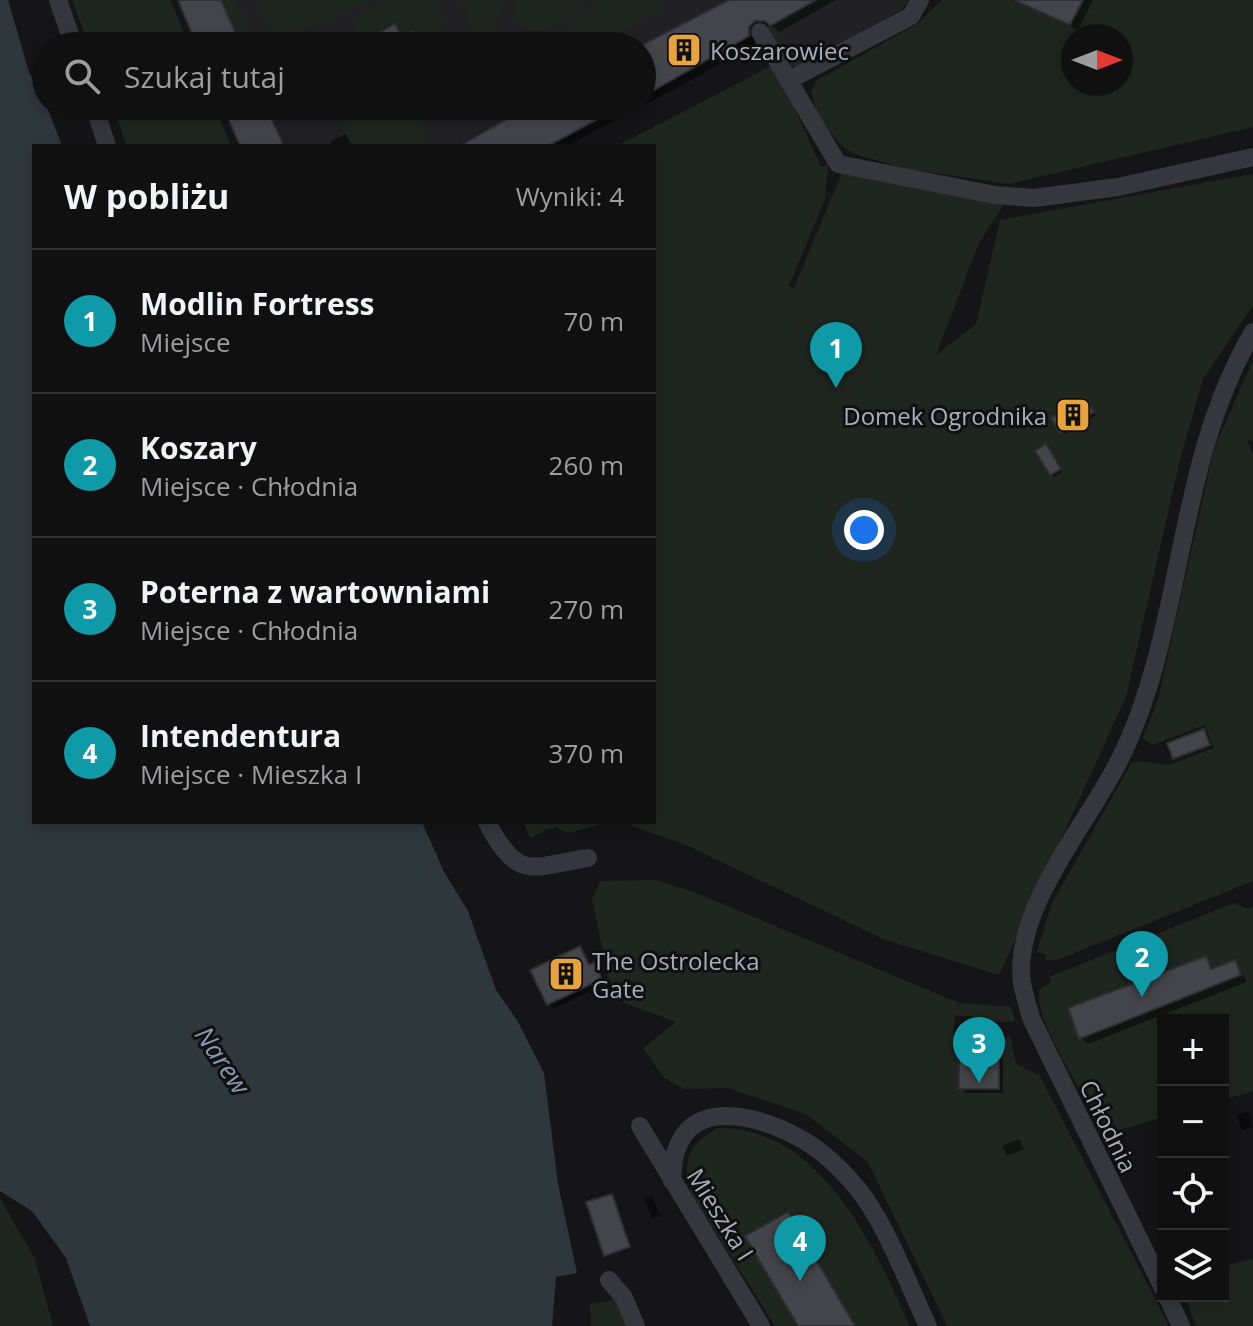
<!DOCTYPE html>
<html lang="pl">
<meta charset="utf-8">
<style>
body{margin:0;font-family:"Open Sans",sans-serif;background:#19191a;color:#f1f3f6}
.controls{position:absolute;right:24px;bottom:24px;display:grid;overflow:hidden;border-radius:0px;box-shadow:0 4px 12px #0003}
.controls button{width:72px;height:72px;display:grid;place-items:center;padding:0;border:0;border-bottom:2px solid #303031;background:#101011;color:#f1f3f6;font:40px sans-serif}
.compass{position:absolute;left:1061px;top:24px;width:72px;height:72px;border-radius:50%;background:#101011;box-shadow:0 4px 12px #0003;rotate:90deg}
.you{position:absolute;left:864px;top:530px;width:28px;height:28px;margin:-20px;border:6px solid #fff;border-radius:50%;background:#1a73e8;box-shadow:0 0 0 12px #1a73e833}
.badge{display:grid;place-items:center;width:52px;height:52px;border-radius:50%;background:#e8a33b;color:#fff;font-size:26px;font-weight:700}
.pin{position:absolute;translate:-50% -66px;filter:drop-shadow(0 2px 4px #0008)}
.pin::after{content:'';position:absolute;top:42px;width:28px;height:24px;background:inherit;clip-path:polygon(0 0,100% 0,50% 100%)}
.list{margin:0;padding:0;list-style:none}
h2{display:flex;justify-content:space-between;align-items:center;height:104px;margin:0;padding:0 32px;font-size:34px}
h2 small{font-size:26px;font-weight:400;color:#9c9d9f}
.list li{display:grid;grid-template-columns:52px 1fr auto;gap:24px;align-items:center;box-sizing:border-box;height:144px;padding:0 32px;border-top:2px solid #303031}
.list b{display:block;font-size:30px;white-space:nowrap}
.list p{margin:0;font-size:26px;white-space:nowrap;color:#9c9d9f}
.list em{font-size:26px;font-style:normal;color:#9c9d9f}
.icon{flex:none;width:44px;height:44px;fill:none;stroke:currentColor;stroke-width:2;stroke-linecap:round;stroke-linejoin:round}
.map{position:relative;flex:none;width:1253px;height:1326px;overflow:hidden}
.search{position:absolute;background:#101011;box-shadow:0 4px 12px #0003;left:32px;top:32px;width:624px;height:88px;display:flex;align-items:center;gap:20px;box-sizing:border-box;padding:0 28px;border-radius:44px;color:#9c9d9f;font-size:30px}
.panel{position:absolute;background:#101011;box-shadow:0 4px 12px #0003;left:32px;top:144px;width:624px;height:680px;border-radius:0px}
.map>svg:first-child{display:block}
</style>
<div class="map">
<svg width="1253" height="1326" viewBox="0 0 1253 1326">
<rect width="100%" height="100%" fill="#151517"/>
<path fill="#212124" d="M178 0H910L901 10 795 68 765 29 642 97V46H197Z
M223 106H625L548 146H240Z"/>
<path fill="#1f2620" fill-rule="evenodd" d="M72 0H170L190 46H89Z
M221 0H236L256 46H241Z
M258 0H369L276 42Z
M388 0H432L452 46H421L414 32 402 37 395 24 377 34 383 46H349L356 17Z
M460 0H502L493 30 481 43Z
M515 0H585C576 8 566 19 555 26 533 39 509 26 515 0Z
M599 0H661L656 12 598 46H496L541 43 556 38Z
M818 0H833L775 31 790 59 805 51 804 62 786 68 766 29Z
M942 0H1253V127L1009 184 902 168 852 153 839 143 817 115 811 93 816 81 917 24ZM1073 36H1121V84H1073Z
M775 64 821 167 828 164 825 199 789 286 794 288 843 170 1004 204 979 243 936 355 976 324 1000 220 1253 174V305L1203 379 1180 460 1126 697 999 975 883 939 686 845 632 826 630 822H654V146H617Z
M112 106H215L231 146H127Z
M379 106H409L429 137 413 146H353L342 125Z
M1253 360V440L1248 442 1253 455V881L1057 960H1046V955L1037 952 1052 903 1131 764 1140 761 1169 765 1214 748 1205 725 1152 745 1143 738 1158 700 1214 449Z
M523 822H609L568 833 557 828 547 829 531 838Z
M656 880 694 892 959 1003 1011 1007 1015 1021C989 1025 981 1014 955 1016L953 1035 985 1051 1010 1035 1016 1064 1040 1076 1169 1326H947L868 1162 806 1114 727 1088 684 1089 664 1078 643 1048 676 1022 625 1003 609 980 592 899 600 881Z
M1234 903 1248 909 1253 907V1091L1223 1100V1020H1163V1117L1106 1134C1090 1106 1036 1023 1039 994 1040 987 1046 985 1051 982L1049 977Z
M718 1128C823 1128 873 1246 910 1326H775L692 1194C681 1163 688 1144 718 1128Z
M0 1198 35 1259 53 1326H0Z
M1253 1259V1326H1196L1185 1296H1223V1266Z
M624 1298 636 1326H591L590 1304Z"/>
<path fill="#2e373c" d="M0 0H8L29 72 44 99 62 146H34V822H422L444 872 468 911 496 990 517 1020 544 1073 558 1184 577 1273 556 1277 552 1326H90L66 1258 32 1211 0 1191Z"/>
<path fill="#0007" d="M733 0H836L779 32 774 27H762L755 34V43L686 83 567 146H461L533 106H642V47Z
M1012 0H1093L1078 30Z
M225 106H267L285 146H243Z
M345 134 353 146H332L330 142Z
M1088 403 1096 415 1065 434 1062 432Z
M1048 449 1062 472 1054 477 1051 474Z
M580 948 591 966 599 969 606 984 553 1009 532 971Z
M1206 958 1214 970 1235 962 1247 982 1088 1044 1081 1038Z
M998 1051 1003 1056V1093H966L961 1088Z
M1249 1111 1253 1127 1242 1131 1237 1115Z
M1019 1139 1024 1149 1007 1156 1002 1146Z
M652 1196 660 1216 652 1218 644 1199Z"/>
<path fill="#44454a" stroke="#2f2f33" stroke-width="2" d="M178 0H221L241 46H197Z
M729 0H816L770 26 765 21H755L749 27V36L642 97V45Z
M1014 0H1083L1070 25Z
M395 24 402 37 414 31 421 46H383L377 34Z
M223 106H266L284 146H240Z
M530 106H622L548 146H460Z
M1085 398 1094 412 1060 433 1051 418Z
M1046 444 1061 469 1050 475 1035 451Z
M1204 729 1210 745 1173 759 1167 743Z
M580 946 589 965 594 962 602 979 547 1005 530 970Z
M1206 956 1211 969 1235 960 1241 975 1079 1039 1068 1008Z
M959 1049H999V1089H959Z
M612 1194 630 1247 604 1256 586 1202Z
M788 1212 855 1326H798L745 1236Z"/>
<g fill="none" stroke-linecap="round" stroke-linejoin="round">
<path stroke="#36373c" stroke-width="18" d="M58 0 74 46
M760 32 838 164 995 195 1034 198 1118 187 1253 157
M789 80 911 16 920 0
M94 106 107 146
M487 822C518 882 531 867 588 858
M640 1126 761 1326
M672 1181C673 1172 673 1160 676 1151 694 1094 766 1119 803 1140 824 1152 842 1170 858 1189 885 1222 909 1286 928 1326
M609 1280 624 1298 636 1326
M1163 1288 1031 1018C1028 1007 1024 994 1022 983 1012 909 1089 822 1120 759 1186 625 1174 466 1253 332
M1167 1296 1181 1326"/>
</g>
<defs>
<g id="building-square" transform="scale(1.8)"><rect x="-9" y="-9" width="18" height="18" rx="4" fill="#e8a33b" stroke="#101012"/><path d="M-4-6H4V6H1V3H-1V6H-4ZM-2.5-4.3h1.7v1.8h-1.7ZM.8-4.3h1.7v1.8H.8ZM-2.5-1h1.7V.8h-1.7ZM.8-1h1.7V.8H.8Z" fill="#111"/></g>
</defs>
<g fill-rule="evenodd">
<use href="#building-square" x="684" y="50"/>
<use href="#building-square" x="1073" y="415"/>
<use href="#building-square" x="566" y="974"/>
</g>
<g text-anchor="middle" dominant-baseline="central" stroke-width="6" stroke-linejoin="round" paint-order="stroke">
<g font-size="24" fill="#a8adb6" stroke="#101012" text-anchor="start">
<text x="710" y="50">Koszarowiec</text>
<text x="1047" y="415" text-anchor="end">Domek Ogrodnika</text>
<text x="592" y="960">The Ostrolecka<tspan x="592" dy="28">Gate</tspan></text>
</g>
<g font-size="24" fill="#a8adb6" stroke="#101012">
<text transform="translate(1109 1126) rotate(64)">Chłodnia</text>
<text transform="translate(721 1214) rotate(58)">Mieszka I</text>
</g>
<g font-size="26" font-style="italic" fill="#809db0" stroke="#101012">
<text transform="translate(223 1060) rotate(56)">Narew</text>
</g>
</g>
</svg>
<div class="controls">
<button>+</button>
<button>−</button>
<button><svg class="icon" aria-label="locate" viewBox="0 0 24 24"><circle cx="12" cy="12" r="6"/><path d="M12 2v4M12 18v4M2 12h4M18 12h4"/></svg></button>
<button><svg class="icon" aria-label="layers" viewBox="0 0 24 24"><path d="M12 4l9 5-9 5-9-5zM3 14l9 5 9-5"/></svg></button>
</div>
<svg class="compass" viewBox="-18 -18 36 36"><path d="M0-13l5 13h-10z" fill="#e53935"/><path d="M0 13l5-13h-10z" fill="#9c9d9f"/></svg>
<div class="you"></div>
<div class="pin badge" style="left:836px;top:388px;background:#0f9aa8">1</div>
<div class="pin badge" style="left:1142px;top:997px;background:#0f9aa8">2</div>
<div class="pin badge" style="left:979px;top:1083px;background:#0f9aa8">3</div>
<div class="pin badge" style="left:800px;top:1281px;background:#0f9aa8">4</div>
<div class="search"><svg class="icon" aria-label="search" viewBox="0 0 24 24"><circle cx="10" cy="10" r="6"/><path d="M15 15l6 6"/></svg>Szukaj tutaj</div>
<section class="panel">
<h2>W pobliżu<small>Wyniki: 4</small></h2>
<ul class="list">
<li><span class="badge" style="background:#0f9aa8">1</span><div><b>Modlin Fortress</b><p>Miejsce</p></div><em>70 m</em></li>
<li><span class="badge" style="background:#0f9aa8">2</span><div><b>Koszary</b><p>Miejsce · Chłodnia</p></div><em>260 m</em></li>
<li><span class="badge" style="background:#0f9aa8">3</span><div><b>Poterna z wartowniami</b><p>Miejsce · Chłodnia</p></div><em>270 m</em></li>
<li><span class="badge" style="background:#0f9aa8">4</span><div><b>Intendentura</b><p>Miejsce · Mieszka I</p></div><em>370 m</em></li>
</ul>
</section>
</div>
